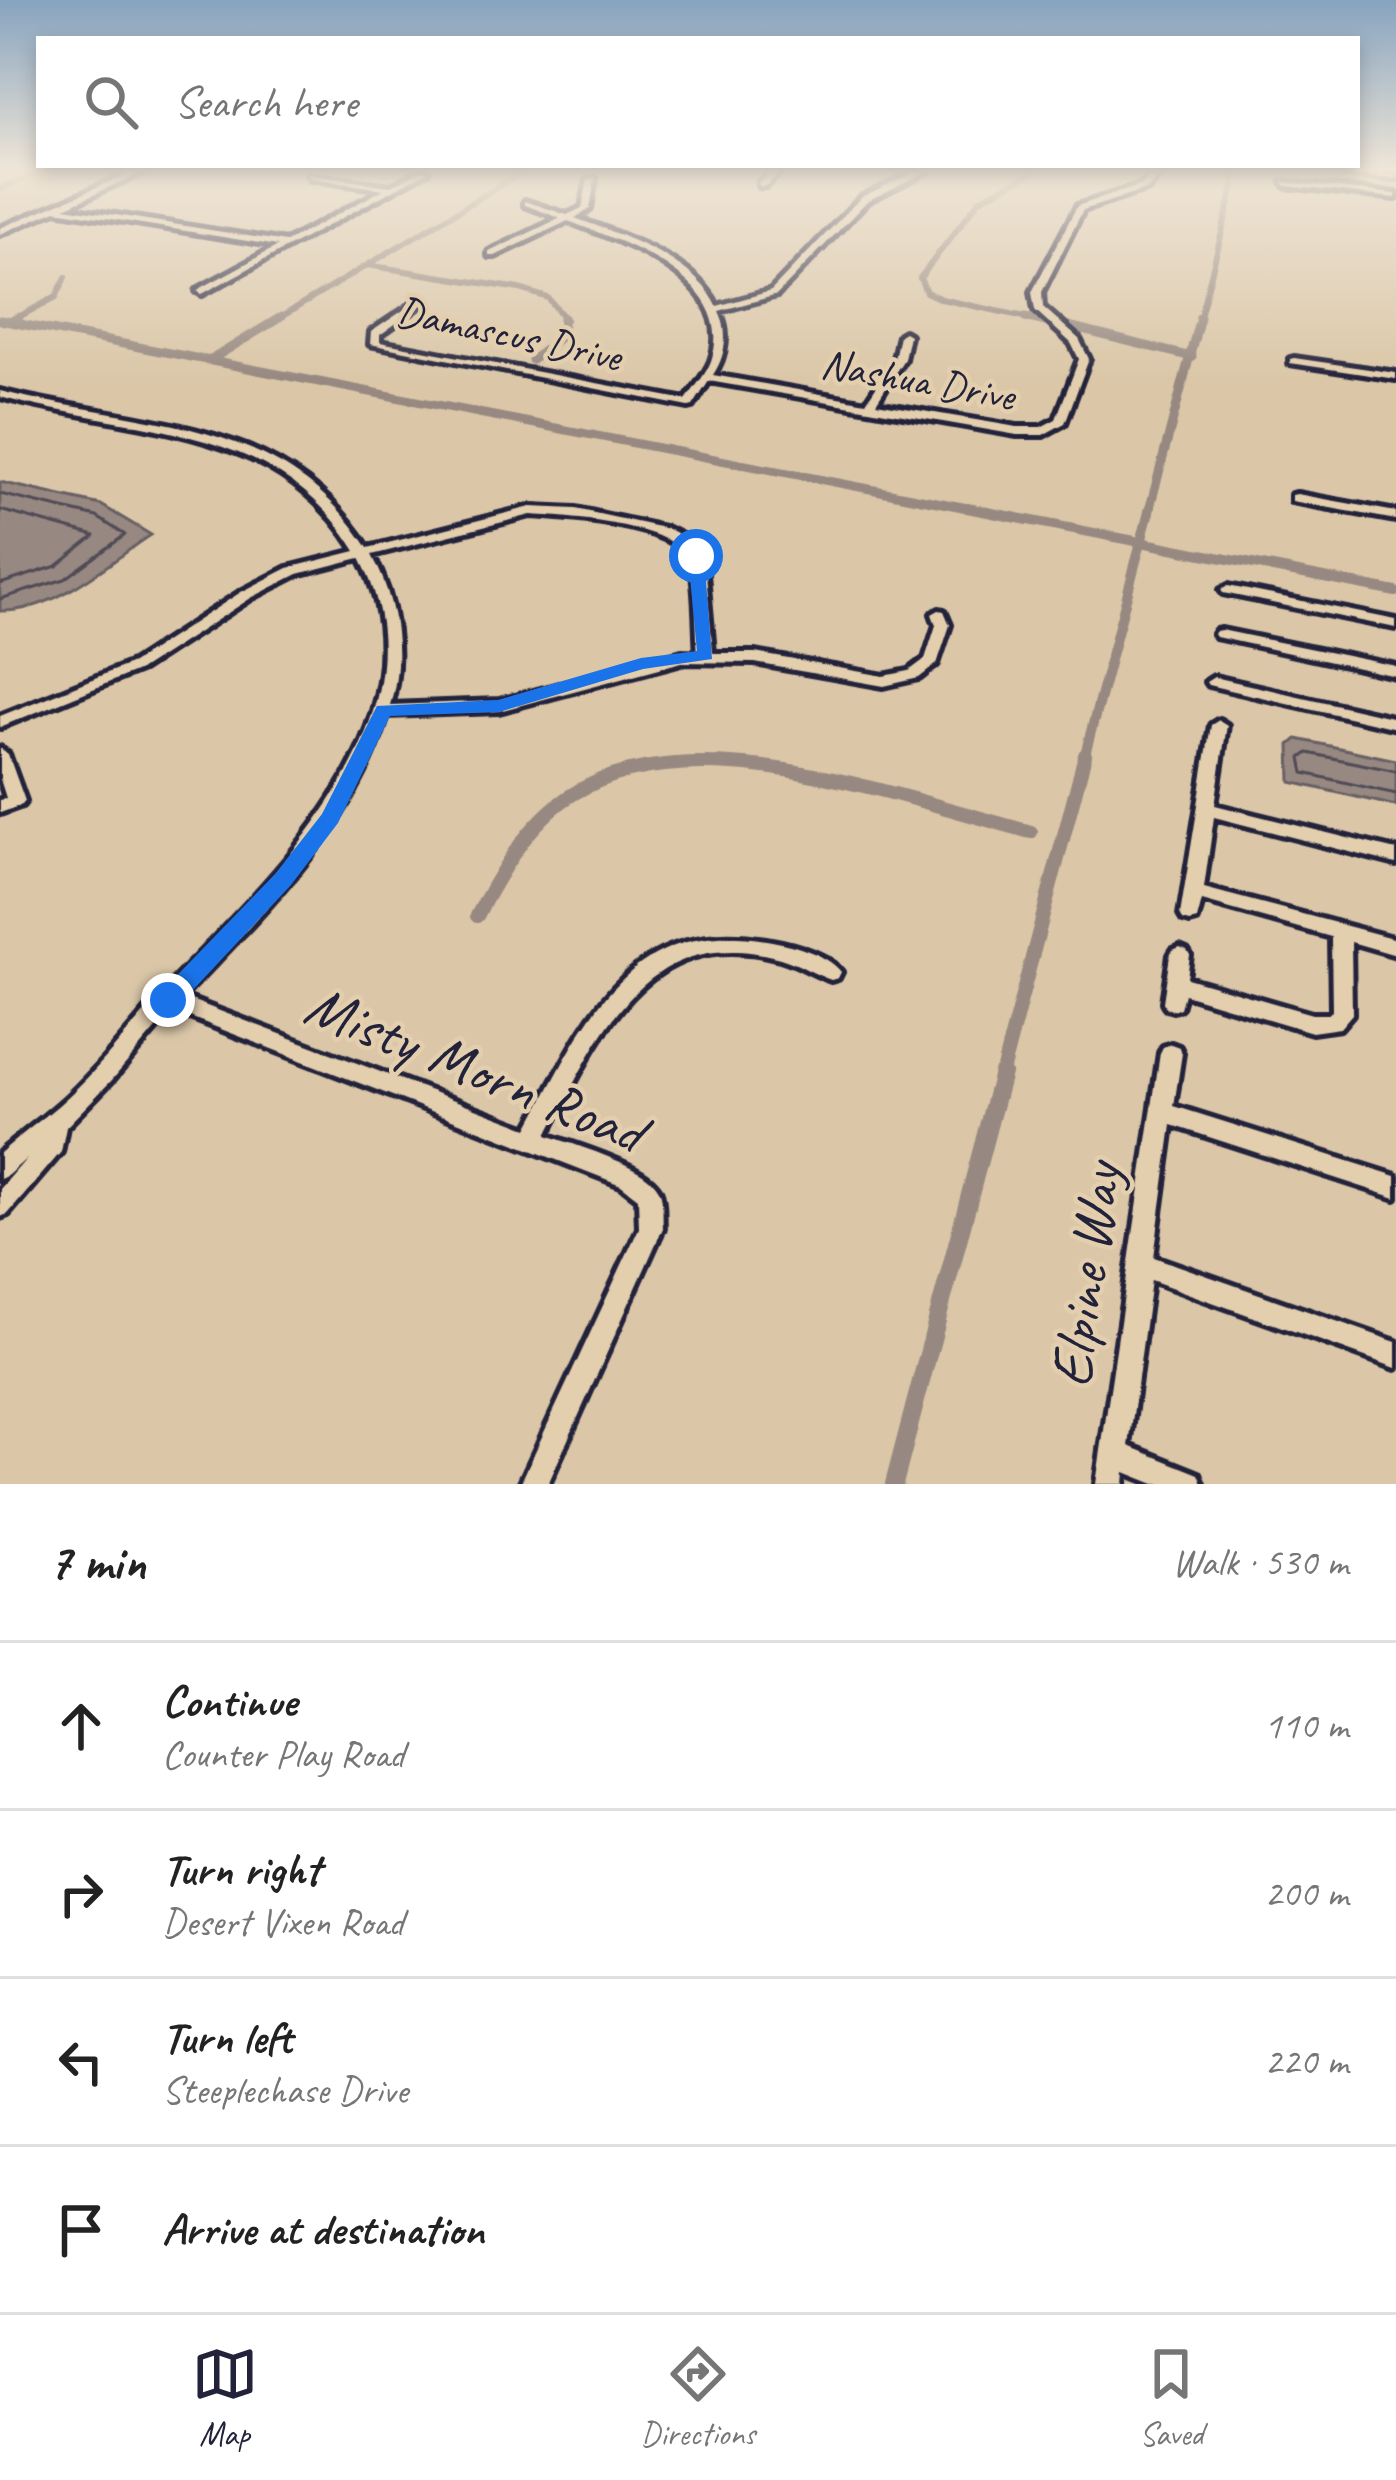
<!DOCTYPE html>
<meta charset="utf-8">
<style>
body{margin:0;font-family:Caveat,sans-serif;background:#f6f6f6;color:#222}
.stop{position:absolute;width:36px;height:36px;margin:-27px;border:9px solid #1a73e8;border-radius:50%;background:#fff}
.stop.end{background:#1a73e8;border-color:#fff;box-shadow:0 3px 12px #0008}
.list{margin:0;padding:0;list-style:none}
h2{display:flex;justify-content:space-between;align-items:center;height:156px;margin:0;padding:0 48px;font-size:51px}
h2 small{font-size:39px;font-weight:400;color:#767676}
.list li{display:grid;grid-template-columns:78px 1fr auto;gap:36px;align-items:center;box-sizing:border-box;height:168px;padding:0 48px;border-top:3px solid #e0e0e0}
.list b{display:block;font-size:45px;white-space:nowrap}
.list p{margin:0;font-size:39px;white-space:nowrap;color:#767676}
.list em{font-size:39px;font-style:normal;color:#767676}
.icon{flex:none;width:66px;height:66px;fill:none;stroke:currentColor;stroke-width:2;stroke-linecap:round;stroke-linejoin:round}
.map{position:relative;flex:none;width:1396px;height:1484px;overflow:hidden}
.search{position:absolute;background:#fff;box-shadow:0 6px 18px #0003;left:36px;right:36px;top:36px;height:132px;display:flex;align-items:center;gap:30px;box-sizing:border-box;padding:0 42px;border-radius:0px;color:#767676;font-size:45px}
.sheet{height:828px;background:#fff}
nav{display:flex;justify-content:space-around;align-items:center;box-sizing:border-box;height:168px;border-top:3px solid #e0e0e0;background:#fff;font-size:33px;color:#767676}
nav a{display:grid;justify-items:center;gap:6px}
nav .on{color:#22223b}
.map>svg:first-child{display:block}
</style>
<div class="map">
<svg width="1396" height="1484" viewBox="0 0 1396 1484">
<rect width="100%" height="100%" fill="#dbc7a8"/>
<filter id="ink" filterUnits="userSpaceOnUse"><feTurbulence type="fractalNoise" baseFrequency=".00833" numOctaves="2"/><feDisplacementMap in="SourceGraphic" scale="24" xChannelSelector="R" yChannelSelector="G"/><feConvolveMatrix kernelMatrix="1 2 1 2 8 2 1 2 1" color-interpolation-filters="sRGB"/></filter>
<g filter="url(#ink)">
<path fill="#978981" stroke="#686065" stroke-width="3" d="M0 482 101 505 151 535C106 564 57 612 0 611Z
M1297 739 1396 760V806L1291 782 1290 745Z"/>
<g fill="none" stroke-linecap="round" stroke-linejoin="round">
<path stroke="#514b57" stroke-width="3" d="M0 494 97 517 125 535 65 579 0 599
M0 510 95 536 57 566 0 584
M1396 771 1308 753 1301 758 1304 773 1396 794"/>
<path stroke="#978981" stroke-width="6" d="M1034 171 980 199 920 278 926 292 941 299 1039 320
M0 189 40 171
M367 265 520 289 548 298 566 320
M13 320 56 297 66 277
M276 320 524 171
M1199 320 1238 171"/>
<path stroke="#978981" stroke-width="9" d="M1025 317 1046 322
M0 320 983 511
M10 322 19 317
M1061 325 1192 357
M212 359 281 317
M532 360 562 335 563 317
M1149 511 1200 317"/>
<path stroke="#978981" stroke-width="10" d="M967 508 1396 592
M1084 758 1150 508"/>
<path stroke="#978981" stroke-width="14" d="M477 916C500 872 529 821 573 794 695 719 904 799 1031 832
M1001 1076 1085 755"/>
<path stroke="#978981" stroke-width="18" d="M894 1484 1002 1073"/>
<g stroke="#22223b" stroke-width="10">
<path id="minor" d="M135 171H145L65 207 286 242 384 189 311 179 308 175 391 186 419 171H428L202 294 197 291 199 289 278 246 56 210 0 234V228Z
M773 171H781L765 186H759V182Z
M917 171H927L867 201 777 295 719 311C729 332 726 356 713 375L866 402 894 359 899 335 904 332 909 335 904 359 876 403 1017 427H1041L1056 419 1079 359 1071 343 1035 310 1032 292 1077 206 1142 185 1156 171H1164L1148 189 1083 210 1042 292 1043 307 1079 339 1089 359 1065 423 1043 435H1017L709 381 693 406 689 407 370 344 371 332 417 301 422 304 420 306 380 335V342L686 400C694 388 706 374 711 361 739 281 624 242 568 221L495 256H489V252L560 218 525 205V201L567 215 582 208 588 180 595 178 590 209 575 218C619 234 696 260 717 306L771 291 861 197Z
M1334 171 1396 175V179L1338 173Z
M1283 182 1396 194V198L1286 186Z
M1294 358 1396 373V379L1290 363V359Z
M0 391C136 426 283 414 368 548L531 507 576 509 668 529 690 540 705 563 713 653H755L884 676 909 671 925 659 936 625 932 614 939 610 944 611 950 625 937 664 919 678 884 686 755 663 682 662 499 711 387 715C354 828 261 913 183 997L528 1128C584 1026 625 916 766 940 790 944 826 953 841 972L838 978 831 980C813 974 798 963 780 958 645 921 598 1038 547 1135 573 1145 647 1165 659 1190 664 1200 662 1217 663 1228L548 1484H520L639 1228 638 1198 621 1185 172 1010 112 1080 66 1127 61 1152 8 1214 0 1217V1189L27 1158 8 1175 0 1179V1153C25 1131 53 1112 77 1088 112 1054 141 1014 175 979 276 874 444 719 360 558L298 574 251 598 142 669 0 727V716L132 663 241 592 288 568 356 551C276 421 131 433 0 397ZM531 515C567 517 672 524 689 559 697 577 696 630 698 653L682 652 499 701 390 705C405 655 396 600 372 555Z
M1297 494 1396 512V520L1292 501V495Z
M1228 586 1396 620V628L1223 593 1221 590Z
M1221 630 1396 666V676L1216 637 1214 634 1216 631Z
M1214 677 1396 718V728L1208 685 1206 682Z
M1219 720 1227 725 1215 805 1396 850V864L1214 817 1204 888 1396 939V955L1351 942 1352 1014 1340 1028 1312 1032 1184 994 1180 1008 1173 1010 1166 1008 1163 1002 1170 955 1173 950 1180 947 1187 950 1190 955 1187 978 1312 1014H1328L1332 1011 1331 937 1202 901 1197 920 1190 922 1183 920 1180 915 1211 725Z
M0 748 8 754 25 801 22 805 0 813V800L6 798 0 779Z
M1171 1044 1179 1047 1182 1053 1174 1106 1396 1176V1198L1172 1125 1154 1257 1396 1342V1368L1151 1280 1129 1446 1199 1474 1203 1484H1155L1125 1472 1124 1484H1096L1160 1053 1163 1047Z"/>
</g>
<use href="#minor" fill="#e3cead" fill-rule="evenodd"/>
</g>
</g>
<linearGradient id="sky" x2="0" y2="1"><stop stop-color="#87a3bf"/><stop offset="0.45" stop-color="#efe6d8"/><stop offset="1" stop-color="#efe6d8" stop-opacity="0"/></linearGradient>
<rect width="1396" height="378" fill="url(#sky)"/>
<path fill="#1a73e8" d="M696 551 704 556 712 659 643 669 499 712 390 716 338 823 291 885 177 1007H160V993L276 873 322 814 377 706 498 700 641 658 697 651 688 556Z"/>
<g text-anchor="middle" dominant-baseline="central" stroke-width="9" stroke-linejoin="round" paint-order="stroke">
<g font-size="42" fill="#22223b" stroke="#e3cead">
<text transform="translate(509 334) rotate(12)">Damascus Drive</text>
<text transform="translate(918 380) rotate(10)">Nashua Drive</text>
</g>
<g font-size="60" fill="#22223b" stroke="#e3cead">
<text transform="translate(475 1068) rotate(22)">Misty Morn Road</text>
<text transform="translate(1085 1275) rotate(-82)">Elpine Way</text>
</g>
</g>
</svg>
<div class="stop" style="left:696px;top:556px"></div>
<div class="stop end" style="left:168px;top:1000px"></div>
<div class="search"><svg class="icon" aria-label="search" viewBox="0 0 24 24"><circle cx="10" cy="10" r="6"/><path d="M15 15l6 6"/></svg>Search here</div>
</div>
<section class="sheet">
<h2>7 min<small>Walk · 530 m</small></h2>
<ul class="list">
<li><svg class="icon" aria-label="ahead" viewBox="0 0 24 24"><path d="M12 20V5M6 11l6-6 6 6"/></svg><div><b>Continue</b><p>Counter Play Road</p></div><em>110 m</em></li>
<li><svg class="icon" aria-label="right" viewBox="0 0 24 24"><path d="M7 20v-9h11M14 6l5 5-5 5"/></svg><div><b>Turn right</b><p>Desert Vixen Road</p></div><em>200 m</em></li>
<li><svg class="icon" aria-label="left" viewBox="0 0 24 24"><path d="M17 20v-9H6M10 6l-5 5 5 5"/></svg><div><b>Turn left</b><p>Steeplechase Drive</p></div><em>220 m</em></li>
<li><svg class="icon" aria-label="arrive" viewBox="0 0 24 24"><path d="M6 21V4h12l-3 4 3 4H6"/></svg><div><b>Arrive at destination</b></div></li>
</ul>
</section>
<nav>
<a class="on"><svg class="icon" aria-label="map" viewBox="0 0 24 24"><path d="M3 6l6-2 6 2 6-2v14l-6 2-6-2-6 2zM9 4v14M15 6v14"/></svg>Map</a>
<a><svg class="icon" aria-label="directions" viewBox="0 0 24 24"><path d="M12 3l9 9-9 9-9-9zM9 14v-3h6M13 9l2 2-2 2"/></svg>Directions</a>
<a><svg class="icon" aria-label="saved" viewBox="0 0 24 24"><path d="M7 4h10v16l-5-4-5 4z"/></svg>Saved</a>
</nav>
